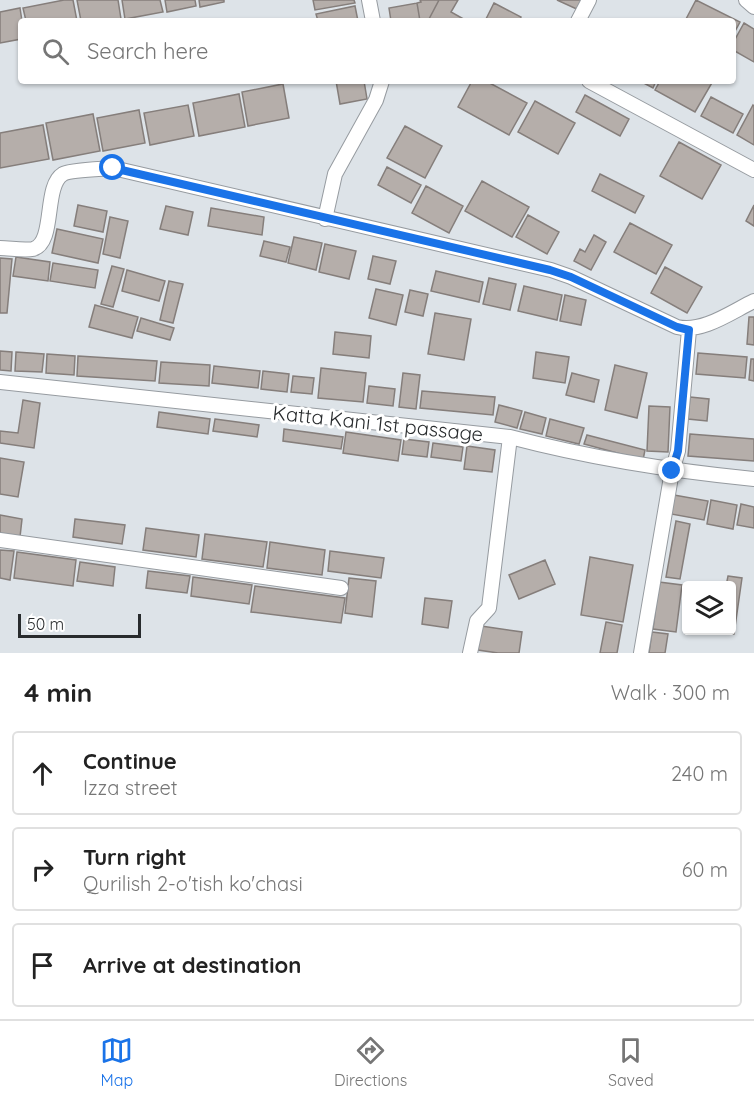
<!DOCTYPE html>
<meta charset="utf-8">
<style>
body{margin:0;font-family:Quicksand,sans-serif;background:#f2f2f2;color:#222}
.controls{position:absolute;right:18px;bottom:18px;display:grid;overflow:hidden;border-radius:6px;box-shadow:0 2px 4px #0004}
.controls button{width:54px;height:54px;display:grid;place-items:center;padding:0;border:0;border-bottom:2px solid #e0e0e0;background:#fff;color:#222;font:30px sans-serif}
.scale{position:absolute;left:18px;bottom:15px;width:123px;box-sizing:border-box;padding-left:6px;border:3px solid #282b2d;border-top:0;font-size:16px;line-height:21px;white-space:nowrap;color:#282b2d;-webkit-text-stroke:4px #fff;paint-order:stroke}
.stop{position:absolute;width:18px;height:18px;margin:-14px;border:4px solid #1a73e8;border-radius:50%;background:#fff}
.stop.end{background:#1a73e8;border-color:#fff;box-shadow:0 2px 6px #0008}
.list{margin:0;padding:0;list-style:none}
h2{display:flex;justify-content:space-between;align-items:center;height:78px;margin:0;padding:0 24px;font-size:26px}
h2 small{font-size:20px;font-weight:400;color:#767676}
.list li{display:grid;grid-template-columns:39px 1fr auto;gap:18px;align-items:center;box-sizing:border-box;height:84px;margin:0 12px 12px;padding:0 12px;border:2px solid #e0e0e0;border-radius:6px}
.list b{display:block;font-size:22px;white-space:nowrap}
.list p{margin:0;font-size:20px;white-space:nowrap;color:#767676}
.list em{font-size:20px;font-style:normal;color:#767676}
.icon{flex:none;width:33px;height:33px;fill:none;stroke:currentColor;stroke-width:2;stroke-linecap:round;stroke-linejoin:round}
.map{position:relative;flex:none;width:754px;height:653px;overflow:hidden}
.search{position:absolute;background:#fff;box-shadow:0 2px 4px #0004;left:18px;right:18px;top:18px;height:66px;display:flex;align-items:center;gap:15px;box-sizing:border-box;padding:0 21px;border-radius:6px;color:#767676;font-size:22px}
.sheet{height:366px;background:#fff}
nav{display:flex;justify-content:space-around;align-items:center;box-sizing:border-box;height:84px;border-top:2px solid #e0e0e0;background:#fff;font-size:16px;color:#767676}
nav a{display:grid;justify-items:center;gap:3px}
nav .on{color:#1a73e8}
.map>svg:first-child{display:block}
</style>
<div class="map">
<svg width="754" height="653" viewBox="0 0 754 653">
<rect width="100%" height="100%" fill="#dde3e8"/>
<path fill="#b5aeaa" stroke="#857e7b" stroke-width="1.5" d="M64 0H73L77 21H26L23 8Z
M77 0H118L121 19 81 21Z
M122 0H160L163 12 125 19Z
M165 0H195L196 6 167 12Z
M199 0H224V2L200 7Z
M313 0H354L355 3 315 10Z
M420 0H439L429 19 426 21H420L417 3 421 2Z
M439 0H458L451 12 467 21 429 19Z
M557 0H586L581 11Z
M696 0 740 22 733 35V21H685Z
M417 3 420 21H391L389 8Z
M494 3 521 17 519 21H485Z
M355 6 358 21H318L316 14Z
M20 8 22 21 21 39 0 43V12Z
M744 23 754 29V62L733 50V43Z
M336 81H364L367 99 340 104Z
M472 81H486L527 103 509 135 458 107Z
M640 81H656L653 88Z
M660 81H713L695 112 655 90Z
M283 84 289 118 248 126 242 92Z
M239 94 245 127 199 136 193 103Z
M585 95 629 119 620 136 576 112Z
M711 97 743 114 733 133 701 116Z
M535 101 575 123 558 154 518 132Z
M188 105 194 136 150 145 144 113Z
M753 105 754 106V145L737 135Z
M139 110 145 143 103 151 97 118Z
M93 114 100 151 53 160 46 123Z
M43 125 49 159 0 168V133Z
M405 126 442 146 425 178 387 158Z
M679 142 721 165 702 199 660 176Z
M387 167 421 185 411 203 378 185Z
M600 174 644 196 635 213 592 191Z
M482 181 529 207 512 237 465 211Z
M426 186 463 206 449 233 412 213Z
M78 205 107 211 103 232 74 226Z
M754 205V226L746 221Z
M166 206 193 212 188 235 160 229Z
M211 208 264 217 262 235 208 226Z
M528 215 559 232 547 254 516 237Z
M110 217 128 221 120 258 103 254Z
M630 223 672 245 656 274 614 252Z
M57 229 103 239 98 263 52 253Z
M594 235 606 242 591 270 574 261 580 249 585 252Z
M294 237 322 243 316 270 288 263Z
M264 241 290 247 286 262 260 256Z
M325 244 356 251 349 279 319 272Z
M373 256 396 261 390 284 368 279Z
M16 257 50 262 48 281 13 276Z
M0 258 12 259 7 313H0Z
M53 263 98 270 95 288 50 281Z
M112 266 124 269 113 307 101 304Z
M665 267 702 287 687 313 651 293Z
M127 270 165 281 159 301 122 291Z
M436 271 483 282 479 302 431 291Z
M489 278 516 284 510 310 483 304Z
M169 281 183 284 173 323 160 320Z
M524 286 562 295 557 320 518 311Z
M376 289 403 295 396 325 369 318Z
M410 290 428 294 423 316 405 312Z
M565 295 586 300 581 325 560 321Z
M95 305 138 317 132 338 89 327Z
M435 313 471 319 464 360 428 354Z
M749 317H754V345L747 344Z
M141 318 174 328 170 340 137 331Z
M335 332 371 336 369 358 333 354Z
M0 351 12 352 11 371 0 370Z
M16 352 44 354 42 372 15 371Z
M536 352 569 357 565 383 533 378Z
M698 353 747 357 745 378 696 374Z
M47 354 75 356 74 375 46 373Z
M78 356 157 361 155 381 77 376Z
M751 359H754V381L749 380Z
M161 362 210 365 209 386 159 383Z
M615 365 647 373 637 418 605 410Z
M214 366 260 371 258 388 212 383Z
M321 368 366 373 363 402 318 398Z
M263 371 289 374 287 392 261 389Z
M403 373 420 375 416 409 399 407Z
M572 373 599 380 594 402 566 395Z
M293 376 314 378 312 394 291 392Z
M369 386 395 389 393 406 367 403Z
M422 391 495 397 493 415 420 408Z
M690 397 709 399 707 421 688 419Z
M23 400 40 403 34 448 0 443V431L18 433Z
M499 405 522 411 517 428 495 422Z
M649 406 670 407 668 452 647 451Z
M159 412 210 419 208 434 157 427Z
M525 412 546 418 542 434 520 429Z
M215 419 259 425 257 437 213 431Z
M550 419 584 428 579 444 546 436Z
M284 429 343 437 341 449 283 441Z
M346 432 401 440 398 461 343 453Z
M690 434 754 439V461L688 456Z
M587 435 645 450 643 460 584 444Z
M404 439 429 442 427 457 402 454Z
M433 443 463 447 461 461 431 457Z
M467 446 495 450 492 472 464 469Z
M0 458 24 462 18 497 0 494Z
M674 495 708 501 704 520 671 514Z
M711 500 737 505 733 529 707 524Z
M741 504 754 507V528L737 525Z
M0 515 22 519 20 537 0 534Z
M75 519 125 525 122 544 73 537Z
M676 521 690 524 680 579 666 577Z
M146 528 199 535 196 557 143 550Z
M205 534 267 542 263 567 202 559Z
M270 542 325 550 322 575 267 568Z
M0 550 14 551 10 580 0 578Z
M330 551 384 558 381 578 328 571Z
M17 552 76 560 73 586 14 578Z
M590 557 633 565 623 622 581 615Z
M545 560 555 584 519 599 509 575Z
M80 562 115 567 113 586 77 581Z
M148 571 190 576 187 593 146 588Z
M728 576 742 578 734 634 719 632 732 630V586H726Z
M193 577 252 585 249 604 191 596Z
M349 578 376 581 372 617 345 613Z
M659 582 682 585 676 632 653 629Z
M255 586 345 598 341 623 251 612Z
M425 598 452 601 448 628 422 624Z
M606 622 622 625 617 653H600Z
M481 626 522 632 519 653H498L478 650Z
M652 632 668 634 665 653H649Z"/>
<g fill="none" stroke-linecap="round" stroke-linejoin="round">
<g stroke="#969ba0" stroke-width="16">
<path id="street" d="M369 0 373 21
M746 0 754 7
M578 21 589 0
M589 81 754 170
M325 219 335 174 376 100 382 81
M0 248C10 248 23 251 33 249 56 243 43 186 63 174 69 170 103 169 113 168L551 270 571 277 677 327C703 333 731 312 754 301
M0 382 510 437C590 458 672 471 754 479
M0 540 341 588
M470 653 477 621 489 608 510 437
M641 653 672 471 678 451 689 330"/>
</g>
<use href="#street" stroke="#fff" stroke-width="14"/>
</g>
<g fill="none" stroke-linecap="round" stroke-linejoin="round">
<path stroke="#1a73e8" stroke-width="8" d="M113 168 550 270 571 277 677 327 689 330 678 451 672 471"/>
</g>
<g text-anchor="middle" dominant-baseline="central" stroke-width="6" stroke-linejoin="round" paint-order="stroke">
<g font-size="20" fill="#282b2d" stroke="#fff">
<text transform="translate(378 423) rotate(6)">Katta Kani 1st passage</text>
</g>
</g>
</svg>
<div class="controls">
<button><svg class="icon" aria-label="layers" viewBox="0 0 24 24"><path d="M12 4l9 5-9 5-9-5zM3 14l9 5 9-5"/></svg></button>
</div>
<div class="scale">50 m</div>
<div class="stop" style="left:113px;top:168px"></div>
<div class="stop end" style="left:672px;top:471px"></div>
<div class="search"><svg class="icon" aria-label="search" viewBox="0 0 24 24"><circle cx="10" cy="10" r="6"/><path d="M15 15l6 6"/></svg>Search here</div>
</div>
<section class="sheet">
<h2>4 min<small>Walk · 300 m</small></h2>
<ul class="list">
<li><svg class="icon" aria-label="ahead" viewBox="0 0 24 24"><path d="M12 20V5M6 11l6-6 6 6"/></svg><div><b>Continue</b><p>Izza street</p></div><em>240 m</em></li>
<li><svg class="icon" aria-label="right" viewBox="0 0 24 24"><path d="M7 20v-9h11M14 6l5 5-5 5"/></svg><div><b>Turn right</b><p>Qurilish 2-o'tish ko'chasi</p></div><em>60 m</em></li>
<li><svg class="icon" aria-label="arrive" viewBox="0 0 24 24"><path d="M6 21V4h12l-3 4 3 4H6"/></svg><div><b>Arrive at destination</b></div></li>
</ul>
</section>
<nav>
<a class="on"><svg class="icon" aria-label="map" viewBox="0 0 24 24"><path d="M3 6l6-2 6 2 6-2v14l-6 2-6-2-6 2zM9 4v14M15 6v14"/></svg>Map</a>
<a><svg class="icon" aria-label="directions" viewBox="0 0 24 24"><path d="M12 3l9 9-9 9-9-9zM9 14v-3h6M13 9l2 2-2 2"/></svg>Directions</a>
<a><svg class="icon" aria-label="saved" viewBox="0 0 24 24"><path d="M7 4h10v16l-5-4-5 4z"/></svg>Saved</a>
</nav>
